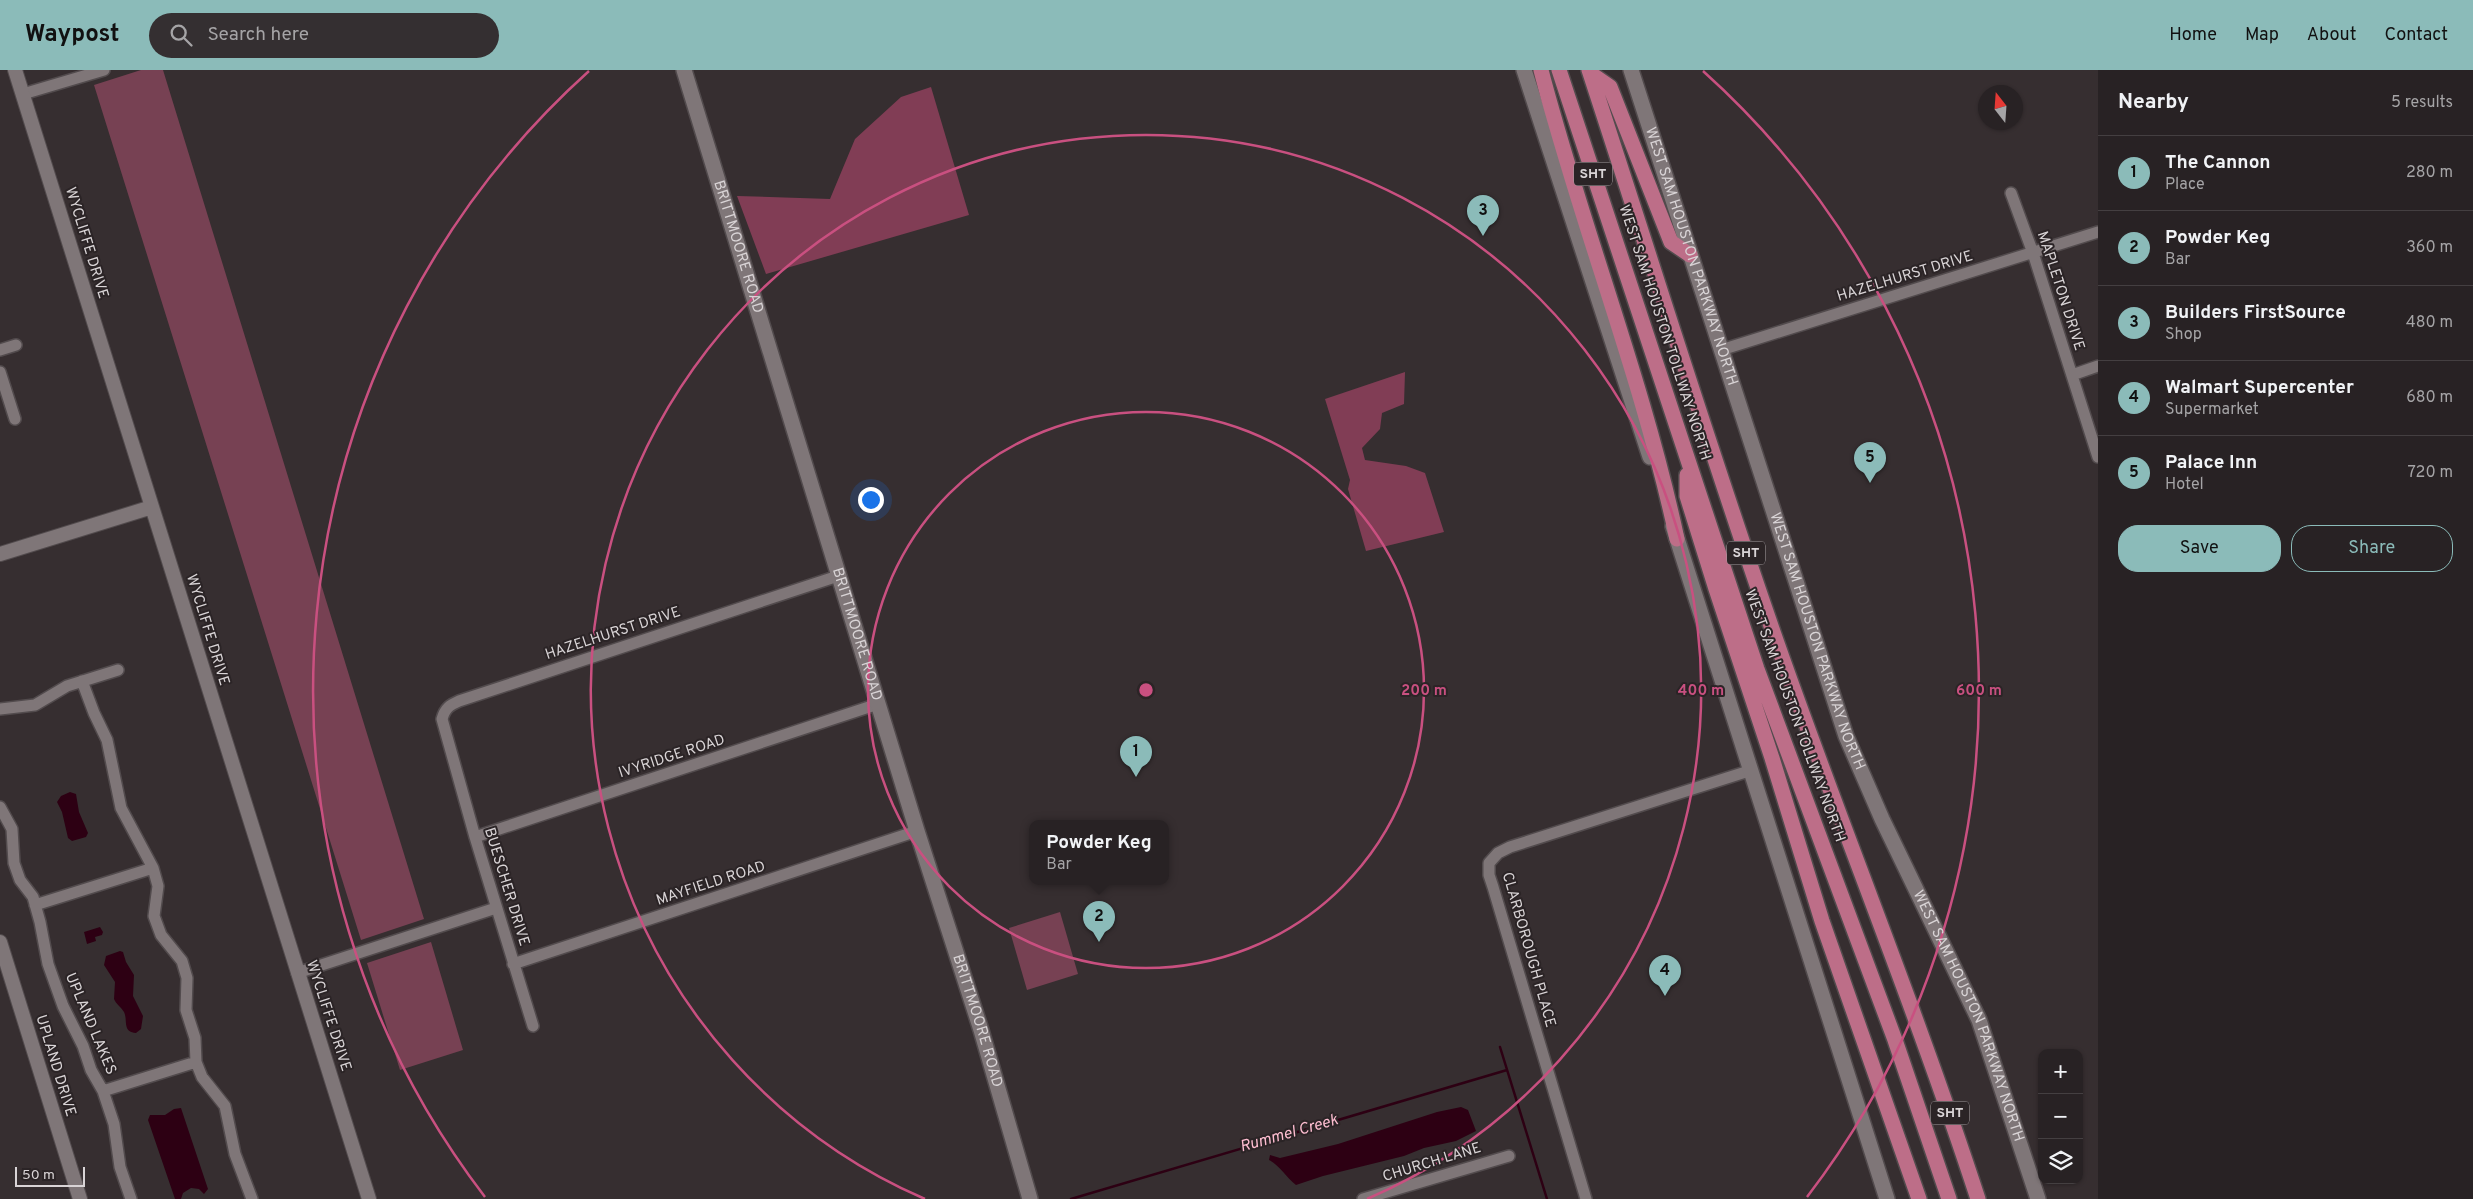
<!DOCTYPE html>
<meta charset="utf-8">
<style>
body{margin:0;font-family:Overpass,sans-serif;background:#342f31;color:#f1f3f6}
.controls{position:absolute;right:15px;bottom:15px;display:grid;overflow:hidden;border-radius:10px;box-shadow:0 1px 4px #0004}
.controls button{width:45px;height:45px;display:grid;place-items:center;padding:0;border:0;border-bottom:1px solid #443f41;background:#282224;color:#f1f3f6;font:25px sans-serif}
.compass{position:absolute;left:1978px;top:15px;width:45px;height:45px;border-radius:50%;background:#282224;box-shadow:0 1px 4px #0004;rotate:343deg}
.scale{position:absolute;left:15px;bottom:12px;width:70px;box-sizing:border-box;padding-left:5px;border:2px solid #d9d4d6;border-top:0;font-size:14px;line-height:18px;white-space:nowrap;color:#d9d4d6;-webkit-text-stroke:4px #2b2426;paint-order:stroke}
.you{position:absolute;left:870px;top:429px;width:18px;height:18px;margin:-12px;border:4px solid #fff;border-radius:50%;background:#1a73e8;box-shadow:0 0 0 8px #1a73e833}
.badge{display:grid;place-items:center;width:32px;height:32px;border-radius:50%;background:#8bbbb9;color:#111;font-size:16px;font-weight:700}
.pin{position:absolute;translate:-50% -41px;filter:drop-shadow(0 1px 2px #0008)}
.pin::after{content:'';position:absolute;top:26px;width:18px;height:15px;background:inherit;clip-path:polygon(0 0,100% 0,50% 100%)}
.popup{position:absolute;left:1029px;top:750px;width:140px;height:65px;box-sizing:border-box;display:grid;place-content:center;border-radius:10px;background:#282224;filter:drop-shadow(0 1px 4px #0005);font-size:16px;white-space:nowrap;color:#a5a4a6}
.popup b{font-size:19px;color:#f1f3f6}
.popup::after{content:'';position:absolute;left:50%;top:100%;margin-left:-10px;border:10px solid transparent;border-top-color:#282224}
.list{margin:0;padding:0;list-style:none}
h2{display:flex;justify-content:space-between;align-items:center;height:65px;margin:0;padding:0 20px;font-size:21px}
h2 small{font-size:16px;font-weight:400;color:#a5a4a6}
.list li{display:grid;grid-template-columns:32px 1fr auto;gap:15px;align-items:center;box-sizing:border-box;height:75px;padding:0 20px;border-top:1px solid #443f41}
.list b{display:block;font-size:19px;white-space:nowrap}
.list p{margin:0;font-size:16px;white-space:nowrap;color:#a5a4a6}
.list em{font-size:16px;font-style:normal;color:#a5a4a6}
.actions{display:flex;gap:10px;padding:15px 20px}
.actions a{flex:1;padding:11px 0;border:1px solid #8bbbb9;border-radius:20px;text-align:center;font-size:18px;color:#8bbbb9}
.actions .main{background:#8bbbb9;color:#111}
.icon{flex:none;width:28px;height:28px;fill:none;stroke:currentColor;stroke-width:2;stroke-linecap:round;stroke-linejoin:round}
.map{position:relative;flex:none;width:2098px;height:1129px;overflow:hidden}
header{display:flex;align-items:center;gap:30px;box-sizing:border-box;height:70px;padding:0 25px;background:#8bbbb9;color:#111}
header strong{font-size:24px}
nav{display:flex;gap:28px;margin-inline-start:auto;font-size:18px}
.search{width:350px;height:45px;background:#342f31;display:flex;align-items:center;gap:12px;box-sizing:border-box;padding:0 18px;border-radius:28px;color:#a5a4a6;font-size:19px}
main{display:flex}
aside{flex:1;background:#282224}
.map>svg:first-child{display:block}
</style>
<header>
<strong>Waypost</strong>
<div class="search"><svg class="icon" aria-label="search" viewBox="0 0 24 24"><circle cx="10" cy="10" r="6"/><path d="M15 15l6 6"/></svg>Search here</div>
<nav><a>Home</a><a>Map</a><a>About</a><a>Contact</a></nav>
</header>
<main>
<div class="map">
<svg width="2098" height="1129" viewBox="0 0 2098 1129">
<rect width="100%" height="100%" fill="#362e30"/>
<path fill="#774153" d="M141 0H163L424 849 361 870 94 15Z
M1060 842 1078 904 1027 920 1009 858Z
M431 872 463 980 400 1000 367 893Z"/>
<path fill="#813d55" d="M931 17 969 145 766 204 737 126 830 129 855 69 901 27Z
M1405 302 1404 334 1382 343 1380 359 1362 378 1365 390 1406 396 1425 403 1444 462 1366 481 1348 419 1350 410 1325 329Z"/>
<path fill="#2d0013" d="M70 722 76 724 79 742 88 763 86 767 72 771 68 768 62 742 57 732 61 726Z
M100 857 103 862 102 865 95 867 96 871 87 874 84 862Z
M120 881 123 882 126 892 134 905 133 926 143 946 141 959 136 963C122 962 128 950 124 942 121 937 116 934 114 929L115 912 104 895 106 886Z
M1461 1037 1468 1040 1476 1061 1456 1071 1424 1078 1404 1086 1323 1106 1296 1115C1286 1107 1279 1095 1269 1090L1270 1085 1280 1088 1338 1074 1437 1042Z
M181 1038 208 1119 204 1124 199 1119 191 1118 183 1123 181 1129H175L148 1050 150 1045H165L174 1039Z"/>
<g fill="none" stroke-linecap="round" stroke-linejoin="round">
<path stroke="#2d0013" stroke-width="2.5" d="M1500 977 1547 1129
M1071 1129 1507 1000"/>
<g stroke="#524b4d" stroke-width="14">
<path id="minor" d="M23 24 104 0
M2011 123 2033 183 2098 387
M0 280 16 275
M1721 280 2098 162
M0 302 15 349
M2072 305 2098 296
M82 611 94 643 107 670 121 738 153 798 158 816 154 846 161 865 182 891 187 908 186 940 195 968 196 992 202 1007 225 1036 235 1084 252 1129
M0 639 35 635 67 616 118 600
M0 737 12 759 14 793 20 810 33 827 40 852 48 894 63 936 83 976 91 1000 103 1021 114 1054 120 1097 131 1129
M475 767 878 634
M35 835 153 798
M513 894 917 761
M297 903 496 838
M533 956 475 767 442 649C445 638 450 635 459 631L838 506
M103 1021 196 992
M1363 1129 1509 1086
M1586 1129 1493 817 1489 805V793L1498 783 1510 777 1752 700"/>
</g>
<g stroke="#524b4d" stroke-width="16">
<path id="tertiary" d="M15 0 369 1129
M0 484 152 437
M0 872 80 1129"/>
</g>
<g stroke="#524b4d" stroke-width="18">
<g id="secondary">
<path id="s1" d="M684 0 917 761 981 960 1030 1129"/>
<path d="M1524 0 1650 387"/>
<path id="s2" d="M1631 0 1846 666 1882 749 1979 950 2038 1129"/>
<path d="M1673 456 1887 1129"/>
</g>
</g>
<g stroke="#524b4d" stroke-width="18">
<path id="motorway" d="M1541 0C1582 158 1643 310 1677 469
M1559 0 1757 599 1895 970 1949 1129
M1589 0C1652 192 1711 385 1778 576 1843 761 1917 942 1978 1129
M1590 3 1610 17 1671 172 1690 185
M1687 405V426L1716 519 1772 688 1822 851 1919 1129"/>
</g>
<use href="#minor" stroke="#7f7678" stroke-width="11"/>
<use href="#tertiary" stroke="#7f7678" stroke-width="14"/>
<use href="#secondary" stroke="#7f7678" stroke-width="15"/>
<use href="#motorway" stroke="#bd6e88" stroke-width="15"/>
</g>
<g fill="none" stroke="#c95080" stroke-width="2.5">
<circle cx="1146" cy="620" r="278"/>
<path d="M925 1129A555 555 0 1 1 1367 1129"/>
<path d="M485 1127A833 833 0 0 1 589 1M1703 1A833 833 0 0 1 1807 1127"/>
</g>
<g text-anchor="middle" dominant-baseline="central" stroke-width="4" stroke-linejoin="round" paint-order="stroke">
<g fill="#2b2426" stroke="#a59fa1" stroke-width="1">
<rect x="1574" y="92.5" width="38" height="23" rx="4"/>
<rect x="1727" y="471.5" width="38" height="23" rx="4"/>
<rect x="1931" y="1031.5" width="38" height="23" rx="4"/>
</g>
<g font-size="14" font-weight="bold" fill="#d9d4d6">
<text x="1593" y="104">SHT</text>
<text x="1746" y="483">SHT</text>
<text x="1950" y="1043">SHT</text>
</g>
<g font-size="15" fill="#d9d4d6" stroke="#2b2426">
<text transform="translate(86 173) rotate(73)">WYCLIFFE DRIVE</text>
<text stroke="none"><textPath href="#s1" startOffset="185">BRITTMOORE ROAD</textPath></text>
<text stroke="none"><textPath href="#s2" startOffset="196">WEST SAM HOUSTON PARKWAY NORTH</textPath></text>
<text transform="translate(1905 207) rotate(-17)">HAZELHURST DRIVE</text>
<text transform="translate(2060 221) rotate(72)">MAPLETON DRIVE</text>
<text transform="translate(1664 263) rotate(72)">WEST SAM HOUSTON TOLLWAY NORTH</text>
<text transform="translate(207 560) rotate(73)">WYCLIFFE DRIVE</text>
<text transform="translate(613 564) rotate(-18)">HAZELHURST DRIVE</text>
<text stroke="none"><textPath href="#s1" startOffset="590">BRITTMOORE ROAD</textPath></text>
<text stroke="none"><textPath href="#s2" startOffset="601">WEST SAM HOUSTON PARKWAY NORTH</textPath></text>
<text transform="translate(1794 646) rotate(70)">WEST SAM HOUSTON TOLLWAY NORTH</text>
<text transform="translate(672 687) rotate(-18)">IVYRIDGE ROAD</text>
<text transform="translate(711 814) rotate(-18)">MAYFIELD ROAD</text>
<text transform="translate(506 817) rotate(73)">BUESCHER DRIVE</text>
<text transform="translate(1528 880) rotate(74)">CLARBOROUGH PLACE</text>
<text transform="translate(328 946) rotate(72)">WYCLIFFE DRIVE</text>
<text stroke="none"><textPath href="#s2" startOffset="1006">WEST SAM HOUSTON PARKWAY NORTH</textPath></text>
<text stroke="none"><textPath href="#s1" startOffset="995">BRITTMOORE ROAD</textPath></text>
<text transform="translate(90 954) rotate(67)">UPLAND LAKES</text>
<text transform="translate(55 996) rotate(73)">UPLAND DRIVE</text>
<text transform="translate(1432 1093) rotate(-17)">CHURCH LANE</text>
</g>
<g font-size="16" font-style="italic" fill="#fdbdd0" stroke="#2b2426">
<text transform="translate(1289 1064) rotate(-16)">Rummel Creek</text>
</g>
</g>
<circle cx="1146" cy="620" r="8" fill="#c95080" stroke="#2b2426" stroke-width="2.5"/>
<g font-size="15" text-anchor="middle" font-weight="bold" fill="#c95080" stroke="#2b2426" stroke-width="4" stroke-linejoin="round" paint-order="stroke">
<text x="1424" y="625">200 m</text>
<text x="1701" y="625">400 m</text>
<text x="1979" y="625">600 m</text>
</g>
</svg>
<div class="controls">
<button>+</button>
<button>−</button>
<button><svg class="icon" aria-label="layers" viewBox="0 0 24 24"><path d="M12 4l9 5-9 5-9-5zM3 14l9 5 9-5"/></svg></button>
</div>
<svg class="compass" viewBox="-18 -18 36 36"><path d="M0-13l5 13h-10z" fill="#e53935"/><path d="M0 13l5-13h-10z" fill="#a5a4a6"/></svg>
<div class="scale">50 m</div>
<div class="you"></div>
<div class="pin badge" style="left:1136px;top:707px">1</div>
<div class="pin badge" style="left:1099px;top:872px">2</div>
<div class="popup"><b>Powder Keg</b>Bar</div>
<div class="pin badge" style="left:1483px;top:166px">3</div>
<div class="pin badge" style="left:1665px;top:926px">4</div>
<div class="pin badge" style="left:1870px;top:413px">5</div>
</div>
<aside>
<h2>Nearby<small>5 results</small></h2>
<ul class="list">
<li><span class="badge">1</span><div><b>The Cannon</b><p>Place</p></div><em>280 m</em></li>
<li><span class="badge">2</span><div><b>Powder Keg</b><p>Bar</p></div><em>360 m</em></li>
<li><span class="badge">3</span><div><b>Builders FirstSource</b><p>Shop</p></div><em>480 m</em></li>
<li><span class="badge">4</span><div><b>Walmart Supercenter</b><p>Supermarket</p></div><em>680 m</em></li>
<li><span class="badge">5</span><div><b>Palace Inn</b><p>Hotel</p></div><em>720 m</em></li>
</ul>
<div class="actions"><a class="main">Save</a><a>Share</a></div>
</aside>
</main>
